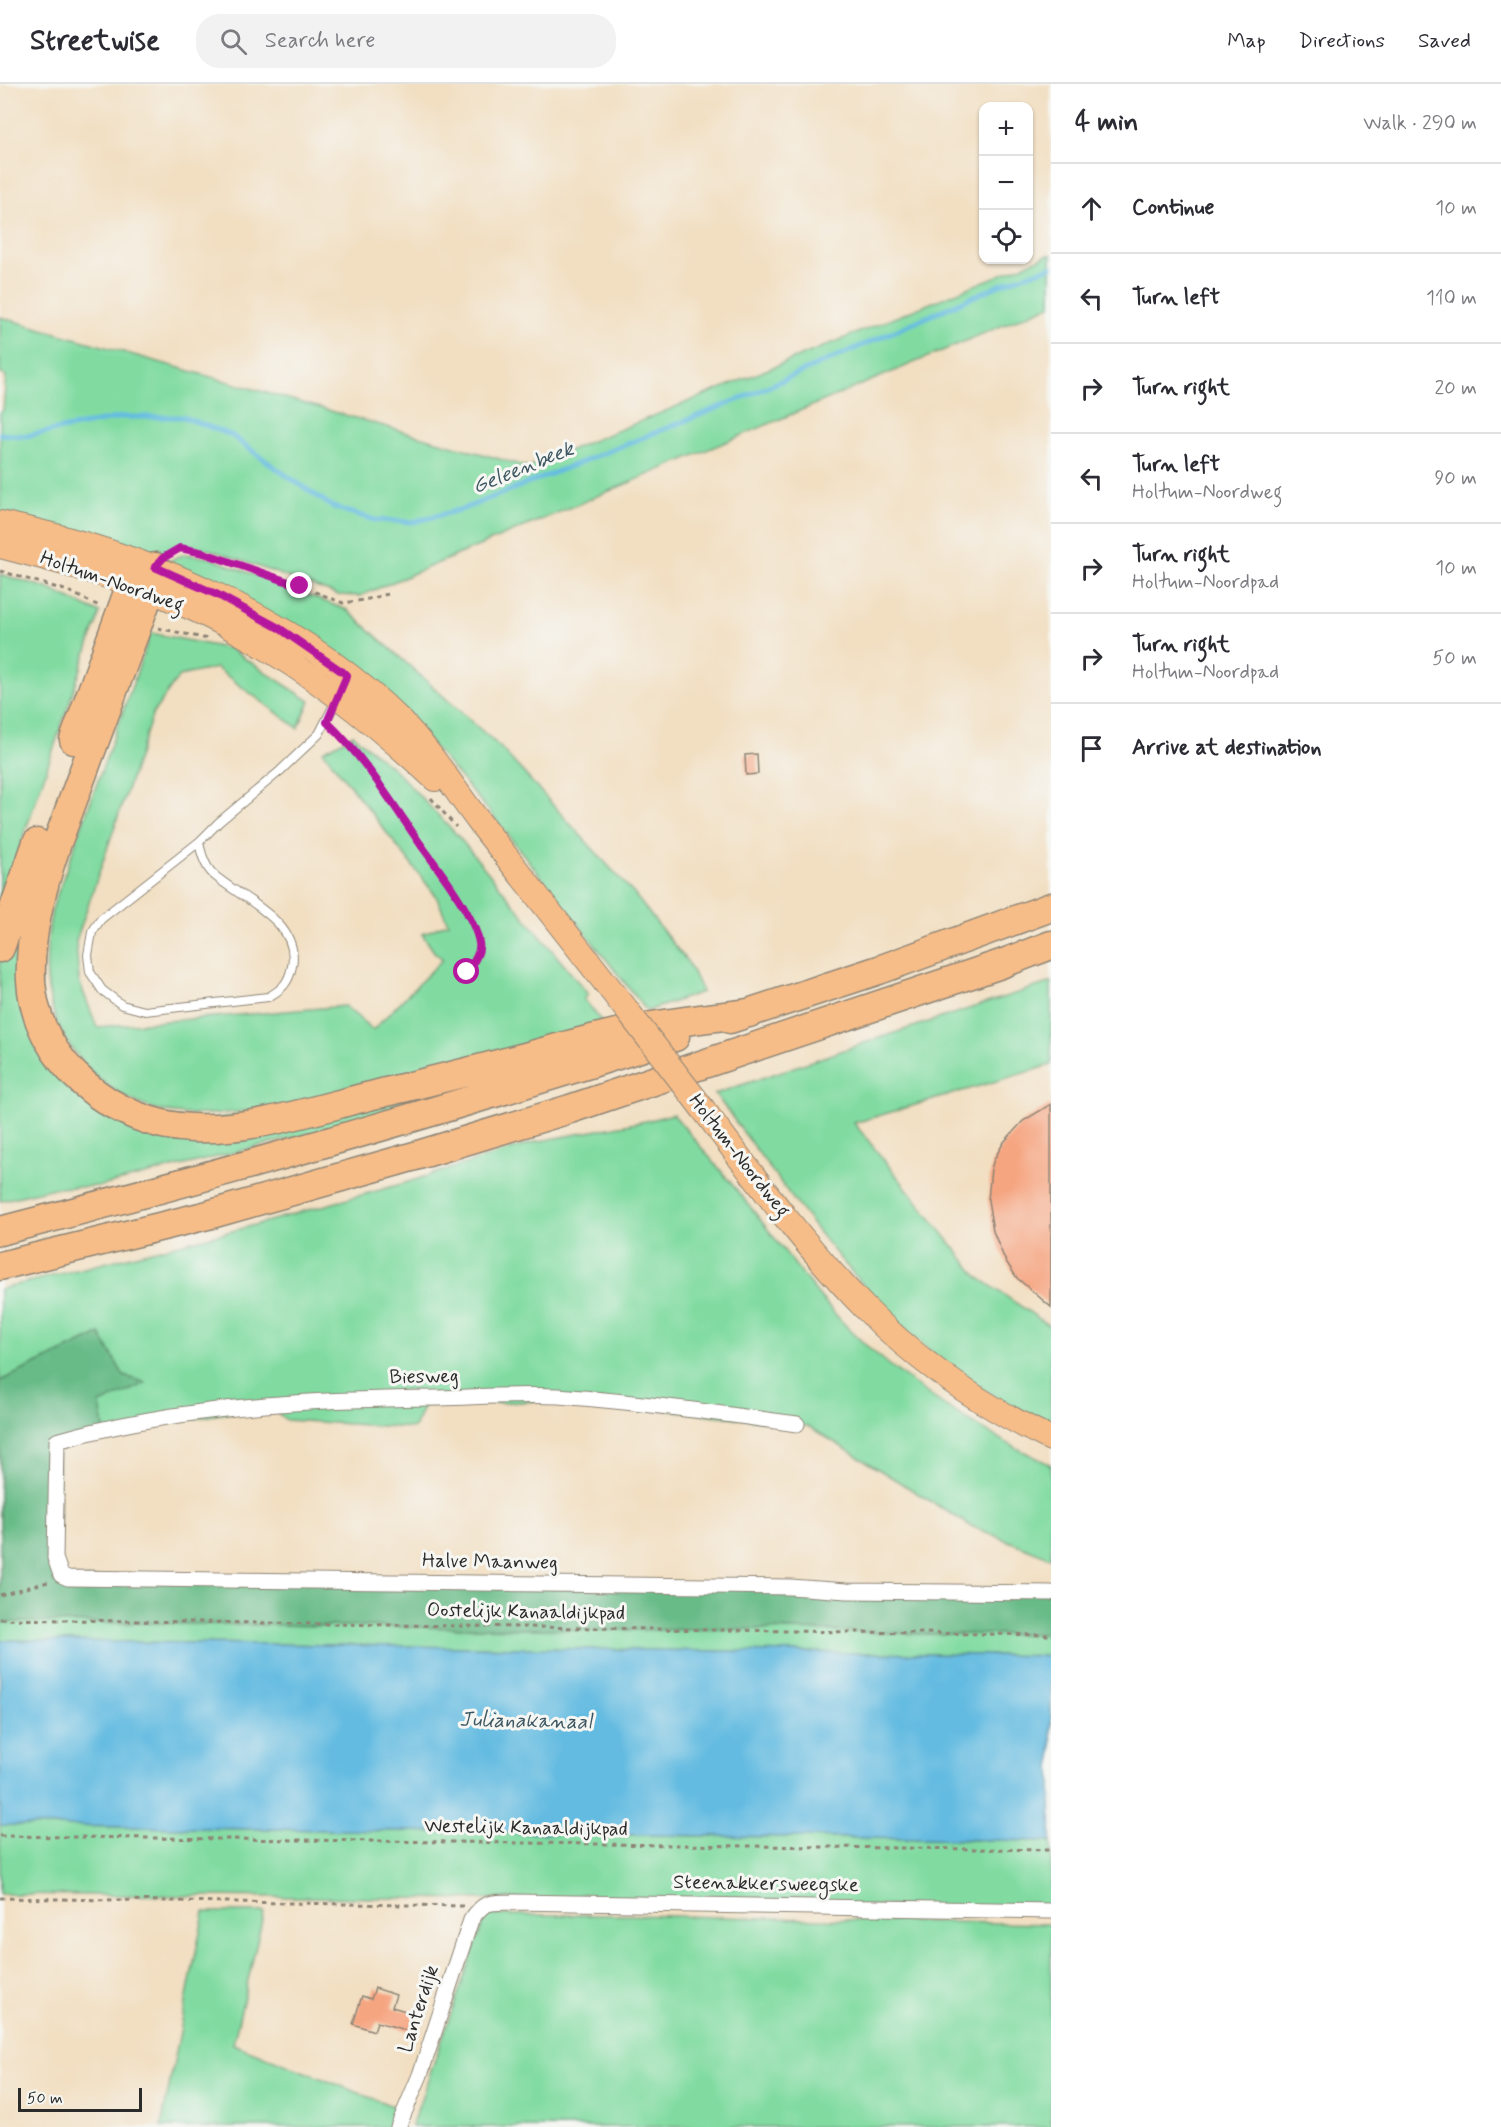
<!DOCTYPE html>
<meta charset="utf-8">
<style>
body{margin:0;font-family:Mynerve,sans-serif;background:#f2f2f3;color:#2b2b33}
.controls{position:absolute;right:18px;top:18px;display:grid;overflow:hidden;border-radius:12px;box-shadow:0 2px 4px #0004}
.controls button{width:54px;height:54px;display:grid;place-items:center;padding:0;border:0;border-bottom:2px solid #e1e1e2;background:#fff;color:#2b2b33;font:30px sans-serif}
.scale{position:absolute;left:18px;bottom:15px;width:124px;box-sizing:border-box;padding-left:6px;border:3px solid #2b2b2b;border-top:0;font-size:16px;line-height:21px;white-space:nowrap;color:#2b2b2b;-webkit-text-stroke:4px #f6f6f2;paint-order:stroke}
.stop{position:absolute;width:18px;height:18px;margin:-14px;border:4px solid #b5179e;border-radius:50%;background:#fff}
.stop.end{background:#b5179e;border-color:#fff;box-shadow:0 2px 6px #0008}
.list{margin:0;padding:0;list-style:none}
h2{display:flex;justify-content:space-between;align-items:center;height:78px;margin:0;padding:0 24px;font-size:26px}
h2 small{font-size:20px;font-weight:400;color:#7c7c81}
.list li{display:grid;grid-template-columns:39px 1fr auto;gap:18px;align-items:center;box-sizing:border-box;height:90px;padding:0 24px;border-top:2px solid #e1e1e2}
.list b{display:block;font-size:22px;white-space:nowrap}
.list p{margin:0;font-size:20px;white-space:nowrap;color:#7c7c81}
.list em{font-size:20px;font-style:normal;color:#7c7c81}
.icon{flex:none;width:33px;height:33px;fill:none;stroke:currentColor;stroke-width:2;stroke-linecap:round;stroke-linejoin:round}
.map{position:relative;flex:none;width:1051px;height:2043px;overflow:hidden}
header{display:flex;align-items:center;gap:36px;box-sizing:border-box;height:84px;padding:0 30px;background:#fff;border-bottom:2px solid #e1e1e2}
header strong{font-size:28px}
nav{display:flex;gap:33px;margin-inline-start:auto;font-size:21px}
.search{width:420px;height:54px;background:#f2f2f3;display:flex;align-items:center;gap:15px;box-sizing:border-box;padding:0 21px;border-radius:24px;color:#7c7c81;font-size:22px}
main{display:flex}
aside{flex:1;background:#fff}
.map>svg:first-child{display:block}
</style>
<header>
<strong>Streetwise</strong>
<div class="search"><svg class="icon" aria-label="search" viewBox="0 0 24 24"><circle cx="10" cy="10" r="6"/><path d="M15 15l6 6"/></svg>Search here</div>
<nav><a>Map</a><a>Directions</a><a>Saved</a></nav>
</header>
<main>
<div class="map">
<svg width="1051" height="2043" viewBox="0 0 1051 2043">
<rect width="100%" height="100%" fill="#f6f6f2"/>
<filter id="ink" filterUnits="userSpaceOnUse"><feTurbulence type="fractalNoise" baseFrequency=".0167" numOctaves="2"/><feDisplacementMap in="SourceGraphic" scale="12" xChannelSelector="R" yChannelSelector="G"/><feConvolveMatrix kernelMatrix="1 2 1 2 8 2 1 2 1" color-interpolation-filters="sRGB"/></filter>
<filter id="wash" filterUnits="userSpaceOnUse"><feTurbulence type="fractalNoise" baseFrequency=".008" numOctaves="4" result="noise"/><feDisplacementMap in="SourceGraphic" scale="24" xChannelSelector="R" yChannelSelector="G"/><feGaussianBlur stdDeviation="1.35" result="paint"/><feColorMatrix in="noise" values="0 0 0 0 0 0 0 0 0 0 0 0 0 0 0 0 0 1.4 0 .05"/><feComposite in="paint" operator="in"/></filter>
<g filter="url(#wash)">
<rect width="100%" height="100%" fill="#f2dfc2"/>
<path fill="#81dba1" stroke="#568366" stroke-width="1.5" d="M1051 170V221L360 512 338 511 214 467 181 459 157 472 0 429V328L3 327 6 292 0 289V233L528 383Z
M185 470 210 474 347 526 500 663 634 810 689 880 702 908 647 927 489 727 405 630 171 481 172 475Z
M0 490 47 504 100 529 0 821Z
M151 549 230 565 310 617 298 644 216 584 179 592 153 629 76 857 79 897 97 943 345 922 373 946 443 875 435 869 422 850 448 839 436 812 323 667 353 651 395 686 458 752 588 910 584 915 603 939C540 957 477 975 415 994 385 1002 354 1015 323 1020 298 1025 271 1025 246 1027 215 1030 181 1034 151 1024 125 1016 97 996 80 975 42 931 42 880 52 825Z
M67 701 43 787 39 944 154 1045 529 984 312 1049 101 1102 54 1104 0 1117V878Z
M1051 898V981L854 1039 978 1193 1051 1243V1343C1012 1322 973 1302 939 1274 849 1200 784 1102 715 1010L879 954Z
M673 1030C703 1066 734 1101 762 1138 796 1181 827 1227 868 1263 923 1311 985 1350 1051 1381V1474L971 1442 808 1342 577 1316 424 1321 414 1344 286 1336 273 1325 220 1330 105 1350 100 1320 145 1299 124 1292 100 1250 0 1297V1205L244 1144 405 1099 535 1058 646 1037Z
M0 1538 143 1539 602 1546 763 1545 928 1550H1051V1572L0 1556Z
M0 1741 1051 1757V1825L492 1815 0 1810Z
M204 1828H264L233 1960 400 2025 393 2043H161Z
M486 1831H627L1051 1840V2043H411Z"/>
<path fill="#68bb87" stroke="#4a7359" stroke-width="1.5" d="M100 1250 124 1292 146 1299 100 1320 105 1350 74 1362 58 1366 60 1494 1051 1508V1550H928L763 1545 602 1546 143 1539 0 1538V1297Z"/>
<path fill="#63bbe1" stroke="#477386" stroke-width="1.5" d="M0 1556 1051 1572V1757L0 1741Z"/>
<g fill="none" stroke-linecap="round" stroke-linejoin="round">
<path stroke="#63bbe1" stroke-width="5" d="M0 350 26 352 122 333H183L231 351 277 385 333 423 375 436 413 438 463 425 740 315 1009 197 1051 183"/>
</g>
<g id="blocks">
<path fill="#f6a581" d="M757 670 758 690 746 691 745 671Z
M1051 1020V1223L1017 1194 1005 1176 993 1147 988 1116 991 1085 994 1075 1004 1058 1023 1037Z
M375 1904 396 1911 392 1923 419 1931 413 1948 377 1938 374 1947 353 1940 362 1912 371 1915Z"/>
</g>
</g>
<g filter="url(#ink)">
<use href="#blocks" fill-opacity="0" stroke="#8e8576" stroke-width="1.5"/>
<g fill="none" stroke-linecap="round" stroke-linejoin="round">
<g stroke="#8e8576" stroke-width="10">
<path id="lane" d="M199 758C201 769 205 783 214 791 240 814 301 837 292 882 289 898 283 905 268 913L145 927 122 921 102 906 90 888 88 871 92 848 101 835 199 758 219 738 280 687 319 650 336 617"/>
</g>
<g stroke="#8e8576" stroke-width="17">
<path id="street" d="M797 1340C718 1329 638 1318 558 1312 519 1310 479 1313 440 1314 314 1315 179 1322 57 1357L55 1474 61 1491 68 1494 790 1503 847 1507 1051 1509
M398 2043 420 1991 471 1836C485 1816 489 1819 513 1818L1051 1827"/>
</g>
<g stroke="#8e8576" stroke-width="26">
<path id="primary" d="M0 439C143 468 298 534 402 638 432 669 454 705 480 739 528 801 577 863 626 925
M0 462C50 475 100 488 148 506 257 546 352 617 435 695
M703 1025C754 1093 805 1163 865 1224 918 1278 982 1322 1051 1355"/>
</g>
<g stroke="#8e8576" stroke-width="31">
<path id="highway" d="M155 483 150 507 56 762C41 807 29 850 31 897 36 978 114 1041 192 1044 255 1047 319 1024 378 1010 426 998 474 987 521 974 562 963 604 950 646 943 680 937 715 933 749 929
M74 656 131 500 155 483
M0 864 37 759
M730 935 879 886 1051 823
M0 1147C227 1089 452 1024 675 953
M0 1182 208 1131 415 1072 570 1025 1001 880 1051 861"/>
</g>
<path stroke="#8e8576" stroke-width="3" stroke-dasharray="4.5 4.5" stroke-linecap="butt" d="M170 469 180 464 204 469 300 502 343 519 364 516 388 510
M0 487 68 507 99 522
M158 544 208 555
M334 645 362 676 454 807 473 841 480 861 476 873 467 888
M431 714 456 743
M0 1511 48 1498
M0 1535 1051 1551
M0 1752 1051 1766
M0 1814 463 1822"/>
<use href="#lane" stroke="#fff" stroke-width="8"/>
<use href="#street" stroke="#fff" stroke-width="15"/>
<use href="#primary" stroke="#f7bd88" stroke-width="24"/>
<use href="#highway" stroke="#f7bd88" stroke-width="28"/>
<g stroke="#8e8576" stroke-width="26" stroke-linecap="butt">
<path id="primary-bridge" d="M626 925 703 1025"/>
</g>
<use href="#primary-bridge" stroke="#f7bd88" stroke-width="24"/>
</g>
</g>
<g fill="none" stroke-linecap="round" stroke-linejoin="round" filter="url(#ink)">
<path stroke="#b5179e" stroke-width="8" d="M300 502 204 469 180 464 163 474 155 483 218 511 279 544 347 591 327 638C364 673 392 719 421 761 438 784 475 832 479 859 481 869 472 880 467 888"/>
</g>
<g text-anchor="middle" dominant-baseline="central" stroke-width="6" stroke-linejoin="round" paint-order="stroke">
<g font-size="20" fill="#2b2b2b" stroke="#f6f6f2">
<text transform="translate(112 498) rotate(19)">Holtum-Noordweg</text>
<text transform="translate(739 1072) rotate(52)">Holtum-Noordweg</text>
<text transform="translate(424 1293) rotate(-1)">Biesweg</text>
<text transform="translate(490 1478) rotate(1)">Halve Maanweg</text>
<text transform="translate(526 1528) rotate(1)">Oostelijk Kanaaldijkpad</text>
<text transform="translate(526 1744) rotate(1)">Westelijk Kanaaldijkpad</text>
<text transform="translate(766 1800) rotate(1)">Steenakkersweegske</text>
<text transform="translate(419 1925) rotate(-72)">Lanterdijk</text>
</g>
<g font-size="21" font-style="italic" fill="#3c5662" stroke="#f6f6f2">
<text transform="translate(523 384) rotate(-22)">Geleenbeek</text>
<text transform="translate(526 1637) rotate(1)">Julianakanaal</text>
</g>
</g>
</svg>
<div class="controls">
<button>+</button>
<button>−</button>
<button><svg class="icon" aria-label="locate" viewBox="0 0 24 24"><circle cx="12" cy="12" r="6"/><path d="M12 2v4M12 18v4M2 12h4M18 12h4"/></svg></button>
</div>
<div class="scale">50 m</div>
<div class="stop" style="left:467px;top:888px"></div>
<div class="stop end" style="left:300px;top:502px"></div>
</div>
<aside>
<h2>4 min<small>Walk · 290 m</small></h2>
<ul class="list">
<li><svg class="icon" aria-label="ahead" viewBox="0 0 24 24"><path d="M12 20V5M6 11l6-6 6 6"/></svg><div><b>Continue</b></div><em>10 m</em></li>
<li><svg class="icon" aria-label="left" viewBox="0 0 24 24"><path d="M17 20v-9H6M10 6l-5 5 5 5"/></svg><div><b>Turn left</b></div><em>110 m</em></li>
<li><svg class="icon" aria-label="right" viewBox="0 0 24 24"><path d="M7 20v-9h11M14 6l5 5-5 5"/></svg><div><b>Turn right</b></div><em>20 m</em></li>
<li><svg class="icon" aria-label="left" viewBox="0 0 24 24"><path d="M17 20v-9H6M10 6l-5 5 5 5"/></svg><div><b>Turn left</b><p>Holtum-Noordweg</p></div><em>90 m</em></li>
<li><svg class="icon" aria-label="right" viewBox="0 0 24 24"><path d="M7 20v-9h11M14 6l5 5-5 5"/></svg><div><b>Turn right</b><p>Holtum-Noordpad</p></div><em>10 m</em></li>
<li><svg class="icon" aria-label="right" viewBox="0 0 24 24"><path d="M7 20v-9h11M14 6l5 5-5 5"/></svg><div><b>Turn right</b><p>Holtum-Noordpad</p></div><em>50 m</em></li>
<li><svg class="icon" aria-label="arrive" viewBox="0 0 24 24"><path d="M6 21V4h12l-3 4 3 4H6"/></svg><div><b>Arrive at destination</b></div></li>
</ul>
</aside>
</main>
